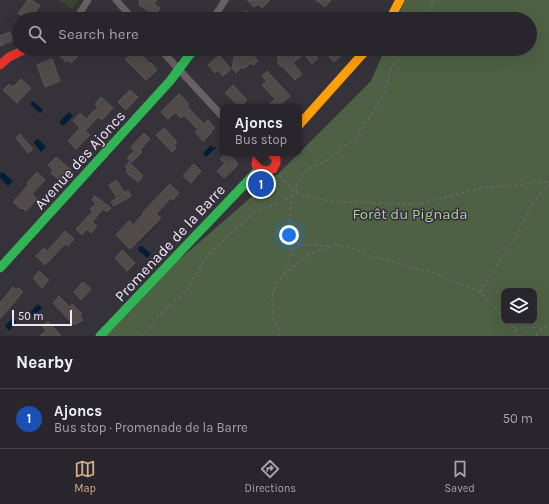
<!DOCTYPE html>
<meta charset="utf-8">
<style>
body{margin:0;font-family:Karla,sans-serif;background:#343238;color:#f1f3f6}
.controls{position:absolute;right:12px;bottom:12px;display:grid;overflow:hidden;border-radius:8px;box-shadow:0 4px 16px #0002}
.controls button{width:36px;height:36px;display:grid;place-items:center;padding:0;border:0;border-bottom:1px solid #444348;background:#28262c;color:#f1f3f6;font:20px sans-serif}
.scale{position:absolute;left:12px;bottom:10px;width:60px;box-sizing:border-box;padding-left:4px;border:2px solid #eeeaf3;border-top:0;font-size:11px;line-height:14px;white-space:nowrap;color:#eeeaf3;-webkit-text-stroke:3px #362e3d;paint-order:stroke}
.you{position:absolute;left:289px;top:235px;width:14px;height:14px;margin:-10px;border:3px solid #fff;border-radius:50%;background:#1a73e8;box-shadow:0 0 0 6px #1a73e833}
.badge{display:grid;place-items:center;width:26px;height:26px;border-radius:50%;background:#d6ab8b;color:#fff;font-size:13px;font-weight:700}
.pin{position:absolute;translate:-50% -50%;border:2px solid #fff;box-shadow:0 1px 4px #0006}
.popup{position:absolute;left:220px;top:104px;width:82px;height:52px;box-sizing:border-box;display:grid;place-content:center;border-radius:8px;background:#28262c;filter:drop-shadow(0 1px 3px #0005);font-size:13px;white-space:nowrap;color:#a5a5a9}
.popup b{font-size:15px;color:#f1f3f6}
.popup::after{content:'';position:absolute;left:50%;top:100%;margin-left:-8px;border:8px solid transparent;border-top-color:#28262c}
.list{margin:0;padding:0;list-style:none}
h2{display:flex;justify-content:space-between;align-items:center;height:52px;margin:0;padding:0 16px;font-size:17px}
h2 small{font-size:13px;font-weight:400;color:#a5a5a9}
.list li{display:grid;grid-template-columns:26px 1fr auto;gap:12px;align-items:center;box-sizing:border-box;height:60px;padding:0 16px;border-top:1px solid #444348}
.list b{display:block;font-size:15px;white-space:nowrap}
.list p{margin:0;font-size:13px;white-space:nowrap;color:#a5a5a9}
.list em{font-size:13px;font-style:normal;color:#a5a5a9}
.icon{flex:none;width:22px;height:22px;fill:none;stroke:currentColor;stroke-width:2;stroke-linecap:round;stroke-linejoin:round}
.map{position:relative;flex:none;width:549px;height:336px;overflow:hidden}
.search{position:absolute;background:#28262c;box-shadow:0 4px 16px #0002;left:12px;right:12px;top:12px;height:44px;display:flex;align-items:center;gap:10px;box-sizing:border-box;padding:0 14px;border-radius:22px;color:#a5a5a9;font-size:15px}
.sheet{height:112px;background:#28262c}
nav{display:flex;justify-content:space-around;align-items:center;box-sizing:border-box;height:56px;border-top:1px solid #444348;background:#28262c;font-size:11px;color:#a5a5a9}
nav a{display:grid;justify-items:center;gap:2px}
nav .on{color:#d6ab8b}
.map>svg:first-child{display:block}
</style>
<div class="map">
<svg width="549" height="336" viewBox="0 0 549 336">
<rect width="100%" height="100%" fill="#36323a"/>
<path fill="#384630" d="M58 0H78L72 9Z"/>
<path fill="#4e6144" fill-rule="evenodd" d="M405 0H549V336H99L137 296 278 174 371 81 385 49H530V19H397ZM504 291H534V321H504Z"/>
<path fill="#051e34" d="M33 101 43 110 40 113 30 104Z
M69 112 73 116 63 126 59 122Z
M36 139H38L46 147 41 152 34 143Z
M211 145 213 148 215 147 216 148 206 157 203 153Z
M3 172 13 181 8 186 0 178V173Z
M142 246 151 254 147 258 138 250 139 247Z
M38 304 42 308 33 317 29 313Z
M12 318 17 322 9 331 5 326Z"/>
<path fill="#504a48" stroke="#595556" d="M28 0H32L40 6 29 19H21L23 16 18 13Z
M140 0H157L154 4 160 8 155 15 139 5Z
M247 0H270L262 8 258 4 254 7Z
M316 0H331L325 7Z
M246 11 254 19H237Z
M10 32 15 39 9 43 8 42 0 46V36Z
M67 49H85L71 63 68 60 66 62 60 56Z
M298 49H310L318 58 312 64 304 54 293 63 302 74 295 80 282 66 281 67 277 62 279 60 277 57 282 52 288 58Z
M337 50 342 55 334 62 329 57Z
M249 51 258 61 253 65 250 63 244 69 242 67 236 73 232 68 235 53 242 57Z
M139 52 150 64 151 63 157 70 146 80 125 59 131 55 135 58Z
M219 55 231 69 223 76 218 70 215 73 208 65Z
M52 59 60 81 45 87 37 65Z
M267 71 290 96 278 107H267L275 99 262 85 267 81 262 76Z
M21 79 31 88 17 103 3 90 9 84 13 87Z
M233 85 247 100 240 107 225 93Z
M130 90 138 97 126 110 118 102Z
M179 94 189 104 187 106 204 124 208 120 215 128 211 131 212 132 203 141 195 132 198 130 184 115 181 118 176 113 175 114 174 113 168 119 161 112Z
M101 97 113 108 102 120 98 117 85 131 90 135 76 149 68 141 80 128 73 121 80 113 86 119 98 107 95 104Z
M164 128 177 142 174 145 176 148 172 152 156 135Z
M144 133 150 139 140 150 142 152 132 162 127 158 134 151 131 147Z
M20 134 33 149 28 153 16 138Z
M226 153H228L238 164 236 165 237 166 224 178 217 171 225 163 220 159Z
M56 157 71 170 60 181 51 173 53 170 48 165Z
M129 162 143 176 138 182 126 172 128 170 125 167Z
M194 164 201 171 191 183 183 176Z
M37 172 45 180 32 194 37 199 26 211 22 208 21 209 13 202 29 184 27 183Z
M116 180 125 193 128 190 131 196 114 206 111 202 117 198 109 185Z
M170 184 179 193 173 200 171 198 156 214 161 218 130 249 116 235 129 221 138 228 135 223 144 213 143 212Z
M95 196 111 208 107 212 103 209 92 222 97 226 91 233 87 229 82 235 76 229 93 211 90 209 96 203 92 200Z
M65 231 74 239 68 246 65 244 45 265 36 256 44 248 47 251Z
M122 250 135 263 127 271 115 258Z
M39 271 49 280 42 288 33 278Z
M83 282 91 289 81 300 74 292Z
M13 287 17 290 19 288 23 292 0 319V303Z
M59 296 70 307 72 304 82 314 80 316 83 320 74 325 53 303Z
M48 322 56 330 61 336H40L46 330 43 327Z"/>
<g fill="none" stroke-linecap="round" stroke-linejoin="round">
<path stroke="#6a6669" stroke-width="1.5" stroke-dasharray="3 3" stroke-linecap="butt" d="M429 19 433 0
M280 175 284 181 296 193 314 198 330 201 393 204H418L485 187 520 185 532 182H549
M296 193 297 182 307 169 325 162 346 145 355 139 383 96 391 69 406 49
M293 238 299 244 302 245 330 246
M284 274 293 247V237L289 223 292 196
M480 292 516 236 534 202 544 189 549 186
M507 321 514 328 518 336
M515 330 527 327 543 328
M140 336 147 331 157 318 186 291 200 267 209 254 249 217 256 211 281 203 296 193
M278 336 279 328 274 319 272 297 275 286 284 274 309 254 337 245 350 247 370 256 434 273 480 292 504 317
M536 336 543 328 549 325"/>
<path stroke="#676163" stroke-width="7" d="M116 0 133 19
M76 19 88 0
M213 19 225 0
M160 49 223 117"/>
<path stroke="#30b455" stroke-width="9" d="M0 268 170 81 194 49
M100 336 259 169"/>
<path stroke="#ff9f0a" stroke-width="9" d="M390 19 400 0
M299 125 367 49"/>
<path stroke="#e5322d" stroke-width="9" d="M0 65 9 57 26 49
M261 153 257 157 256 165 259 169 266 171 273 169 276 163V158L271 153"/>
</g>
<g text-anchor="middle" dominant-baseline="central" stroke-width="3" stroke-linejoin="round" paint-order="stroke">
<g font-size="15" fill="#eeeaf3" stroke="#362e3d">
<text transform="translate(80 160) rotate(-48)">Avenue des Ajoncs</text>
<text transform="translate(170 243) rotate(-47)">Promenade de la Barre</text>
</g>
<g font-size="15" fill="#acd197" stroke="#362e3d">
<text x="410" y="214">Forêt du Pignada</text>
</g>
</g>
</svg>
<div class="controls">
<button><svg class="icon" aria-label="layers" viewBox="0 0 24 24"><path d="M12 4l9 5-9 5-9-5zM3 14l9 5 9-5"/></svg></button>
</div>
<div class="scale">50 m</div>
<div class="you"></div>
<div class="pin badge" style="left:261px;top:184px;background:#1a4fb4">1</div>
<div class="popup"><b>Ajoncs</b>Bus stop</div>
<div class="search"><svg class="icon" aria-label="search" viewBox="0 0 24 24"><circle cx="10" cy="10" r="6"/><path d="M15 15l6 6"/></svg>Search here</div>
</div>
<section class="sheet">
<h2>Nearby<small></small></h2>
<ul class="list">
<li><span class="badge" style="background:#1a4fb4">1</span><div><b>Ajoncs</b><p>Bus stop · Promenade de la Barre</p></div><em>50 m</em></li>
</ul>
</section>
<nav>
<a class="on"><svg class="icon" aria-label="map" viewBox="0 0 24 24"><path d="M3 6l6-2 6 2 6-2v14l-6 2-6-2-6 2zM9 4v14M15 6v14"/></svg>Map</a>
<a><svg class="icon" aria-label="directions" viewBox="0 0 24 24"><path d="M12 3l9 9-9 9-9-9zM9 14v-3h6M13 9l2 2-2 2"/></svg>Directions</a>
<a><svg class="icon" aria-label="saved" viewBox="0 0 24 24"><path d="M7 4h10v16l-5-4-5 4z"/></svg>Saved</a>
</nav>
